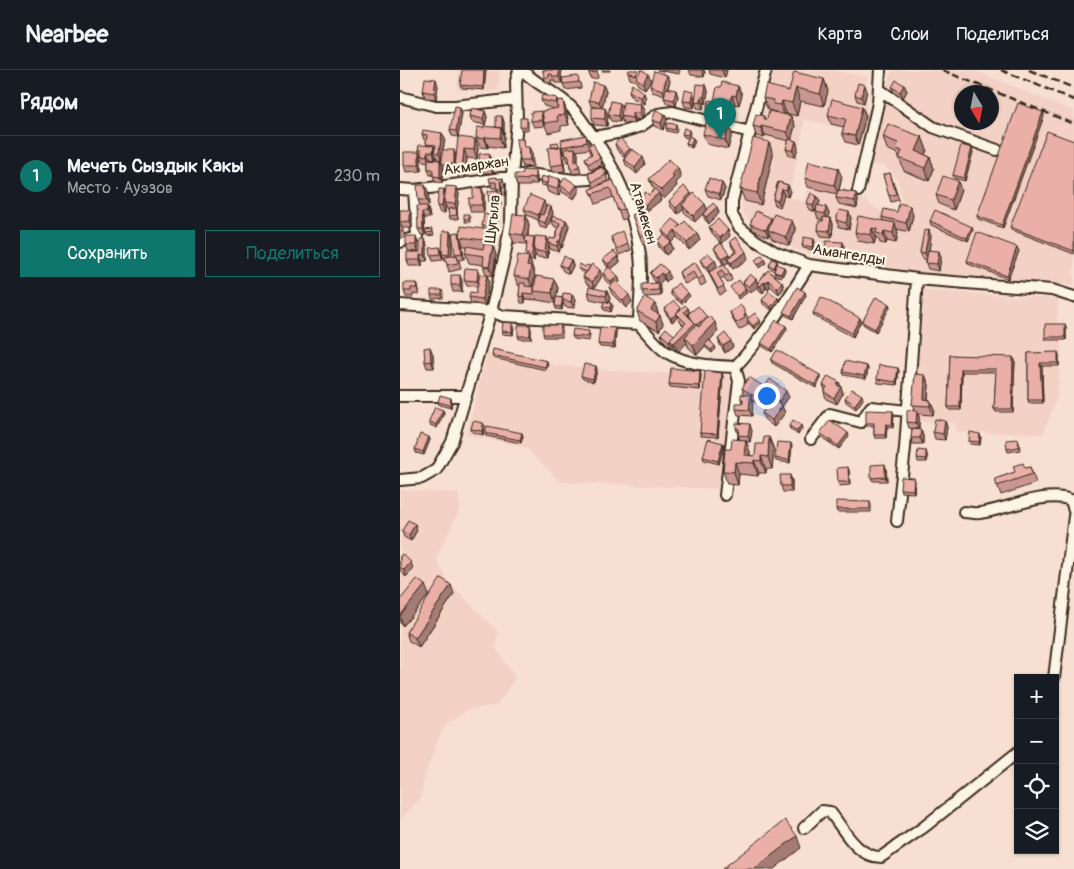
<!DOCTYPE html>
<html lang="ru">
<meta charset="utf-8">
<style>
body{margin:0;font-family:Pangolin,sans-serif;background:#20242c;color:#f1f3f6}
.controls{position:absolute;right:15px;bottom:15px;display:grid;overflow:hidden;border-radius:0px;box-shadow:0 1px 4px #0004}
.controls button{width:45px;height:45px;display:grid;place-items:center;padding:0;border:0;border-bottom:1px solid #363941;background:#171b24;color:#f1f3f6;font:25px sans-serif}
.compass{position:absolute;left:554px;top:15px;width:45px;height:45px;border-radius:50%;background:#171b24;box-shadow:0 1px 4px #0004;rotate:170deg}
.you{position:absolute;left:366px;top:325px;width:18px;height:18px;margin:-12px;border:4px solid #fff;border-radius:50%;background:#1a73e8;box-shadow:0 0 0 8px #1a73e833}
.badge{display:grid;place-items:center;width:32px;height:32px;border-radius:50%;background:#0f766e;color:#fff;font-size:16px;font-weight:700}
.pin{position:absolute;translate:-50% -41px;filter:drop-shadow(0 1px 2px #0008)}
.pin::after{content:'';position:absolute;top:26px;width:18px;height:15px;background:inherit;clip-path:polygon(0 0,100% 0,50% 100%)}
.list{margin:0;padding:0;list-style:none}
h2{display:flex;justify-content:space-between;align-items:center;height:65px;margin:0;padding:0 20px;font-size:21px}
h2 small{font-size:16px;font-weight:400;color:#9ea1a6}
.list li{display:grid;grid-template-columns:32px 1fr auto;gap:15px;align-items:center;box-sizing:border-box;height:80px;padding:0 20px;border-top:1px solid #363941}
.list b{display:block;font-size:19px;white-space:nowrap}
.list p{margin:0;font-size:16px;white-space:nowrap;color:#9ea1a6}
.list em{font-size:16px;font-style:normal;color:#9ea1a6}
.actions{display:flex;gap:10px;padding:15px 20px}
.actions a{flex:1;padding:11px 0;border:1px solid #0f766e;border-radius:0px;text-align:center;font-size:18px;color:#0f766e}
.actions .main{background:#0f766e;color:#fff}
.icon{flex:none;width:28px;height:28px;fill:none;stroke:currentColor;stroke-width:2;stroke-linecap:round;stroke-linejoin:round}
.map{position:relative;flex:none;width:674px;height:799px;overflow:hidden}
header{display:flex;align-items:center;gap:30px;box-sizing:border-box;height:70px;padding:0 25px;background:#171b24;border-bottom:1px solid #363941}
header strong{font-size:24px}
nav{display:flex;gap:28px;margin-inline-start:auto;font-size:18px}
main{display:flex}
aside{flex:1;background:#171b24}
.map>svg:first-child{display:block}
</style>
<header>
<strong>Nearbee</strong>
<nav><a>Карта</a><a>Слои</a><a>Поделиться</a></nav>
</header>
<main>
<aside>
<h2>Рядом<small></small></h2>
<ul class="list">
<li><span class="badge">1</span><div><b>Мечеть Сыздык Какы</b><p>Место · Ауэзов</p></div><em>230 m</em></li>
</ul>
<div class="actions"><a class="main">Сохранить</a><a>Поделиться</a></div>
</aside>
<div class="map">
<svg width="674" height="799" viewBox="0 0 674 799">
<rect width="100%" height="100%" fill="#f7e0d2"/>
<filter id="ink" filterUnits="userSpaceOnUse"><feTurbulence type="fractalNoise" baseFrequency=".02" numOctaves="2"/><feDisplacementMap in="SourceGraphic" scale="10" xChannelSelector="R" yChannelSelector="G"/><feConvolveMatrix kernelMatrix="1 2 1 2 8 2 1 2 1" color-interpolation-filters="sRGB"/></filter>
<g filter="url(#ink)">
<path fill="#f3d2c5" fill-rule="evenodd" d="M38 0H100L98 21 57 20 58 2Z
M373 0H431L468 7 463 22 467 26 466 39 471 42 462 77 445 73 449 60 405 49 389 128 405 131 413 98 440 105 439 123 465 130 491 148 504 141 498 111 485 96 468 94 490 4 494 0H573L674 41V216L519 204 508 201 410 184 369 169 343 144 342 131ZM562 22H592V52H562Z
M524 220 659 229 656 262 662 263 658 325 643 364 556 362 555 353 514 351Z
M87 283 146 294 222 301 328 306 332 316 318 419 160 412 125 377 66 365Z
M0 420 58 423 60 439 36 489 49 512 98 561 96 577 115 608 97 635 68 640 49 652 39 667 25 704 21 728 0 750Z"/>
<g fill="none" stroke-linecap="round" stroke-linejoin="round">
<g stroke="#3b2a1e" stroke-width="14">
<path id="minor" d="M122 0C137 15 157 23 171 37 176 42 181 49 185 55 214 93 234 138 240 185 243 207 239 231 239 254 247 263 256 275 266 282 287 295 311 296 335 297
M366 0 332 131V145L339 157 355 170 377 183 409 195 517 209 652 220 674 227
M480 20 533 57 597 80
M0 27 36 36H55L116 29
M194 67 222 62 241 56 258 44 273 42 350 62
M0 119 14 120 53 115 128 104 174 110 191 109 201 103
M458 121 478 33 480 0
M0 172 17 167 14 120
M0 235 91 241 103 246 239 254
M0 326H66
M411 369 430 344 461 352 471 337 507 341
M0 410 22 408 36 400 52 372 91 241 105 184 111 151 112 106 117 51 116 11 119 0
M325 425 339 311 335 297C364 266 387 231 409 195
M564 442C569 442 575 444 580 443 606 440 644 420 671 430L674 441
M497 451 505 378 517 209
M654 608 674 446
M404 758 422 741 430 742C444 759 456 787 481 787L524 757 618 682"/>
</g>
<use href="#minor" stroke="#fcf5e5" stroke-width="10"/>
<path stroke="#3b2a1e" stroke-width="2.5" stroke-dasharray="8 4" stroke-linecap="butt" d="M542 0 674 54
M601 0 674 30
M629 0 674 18"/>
</g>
<path fill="#c99790" stroke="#3b2a1e" d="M86 0 84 20 62 18 60 15Z
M143 0H161L162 13H155L154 10H151L152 13H146L144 7Z
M188 0H197L198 8 191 9Z
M202 0H210V1H202Z
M257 0H280L279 4Z
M289 0H304L305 2 304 7 291 5Z
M309 0H327L325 8 310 4Z
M228 2 251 10 245 19 238 15 236 11 230 9Z
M267 5 270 11 268 18 278 26 276 36 267 34 264 28 265 26 252 22 250 16Z
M162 8 180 12 181 18 165 20 163 14Z
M424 9 428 21 424 36 400 31 397 46 386 43V45L391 46 395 56 391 70 396 71 398 78 395 87 389 85 386 79 389 71 365 65 364 68 356 66 353 56 364 46 365 49H367L376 42 368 40 363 28 389 21Z
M203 15 206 21 202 38 208 45 207 56 194 55 192 48 200 38 191 36 189 30Z
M306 15 308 21 306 34 304 33 303 39 297 38 295 32 294 38 285 37 283 31 295 28Z
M504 15 507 21 503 28 494 23 492 17Z
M38 16 36 29 25 28 23 21Z
M338 16 342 25 339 35 335 34 333 44 323 42 321 49 310 46 307 37 314 31 321 17Z
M229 21 244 23 246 29 244 34 231 27Z
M467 21 464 33 457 31 455 25Z
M157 28 158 31 166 39 169 55 161 56V60L148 63 144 53 155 39 144 36 141 30Z
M220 33 222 37 241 34 244 41 242 50 235 49V54L223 53 221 47 220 52 211 51 208 44Z
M462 37 466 46 458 75 446 72 442 63 444 57 431 54 428 45Z
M85 41 87 47 85 55 72 52 70 46Z
M141 41 143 47 144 56 134 57 131 51Z
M643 42 644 46 603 158 578 149 577 146Z
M62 43 58 67 52 66 50 60Z
M265 44 267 50 263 60 254 56 252 50Z
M102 46 104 52V67L103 78 88 76V78L80 77 76 68 84 58 96 57Z
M128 51V60H121L120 57Z
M276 54 277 58 276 63 267 61 266 58Z
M289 60 290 63 289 67 293 68 295 71 292 78 287 76 286 73 288 68 284 67 282 64Z
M42 63 45 69 43 80 56 86 75 69 78 78 77 89 67 88 65 108H59L56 100H44L42 94V82L41 90 37 89 36 86 35 89 30 88 29 89 40 90 43 96 42 113 35 112 33 105H30L28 99V92L23 91 18 80 27 76 26 71 24 70 22 64Z
M303 64H332L328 79 307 74Z
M483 67H522L527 80 525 85 530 87 534 99 529 111 504 101 498 84 487 79Z
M123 69 125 77 132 83 133 96 123 97 120 90V85H119L117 78Z
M674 71V184L612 160 610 157Z
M188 72V75L200 88 202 95 190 100 185 88 191 85 189 79 177 81 178 84V92L180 98 181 103 173 104 170 98V92H168L162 77Z
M369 72 373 85 361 135 345 131 340 119Z
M215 74 230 79 231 81 245 94 237 104 226 95 224 89 225 88 217 80Z
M161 76 163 83 165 101 153 102 150 96 160 77Z
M573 82 565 111 554 108 553 105Z
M21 88V101L6 102 4 95Z
M92 90 93 103H82L80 97Z
M278 98 281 108 276 113 277 116 264 129 259 124 261 130 247 141 241 134 239 128 249 125 255 120 253 118 249 109Z
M135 101 137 107V114H130V116H117L115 109 122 104Z
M490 103 499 130 491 132 483 105Z
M188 104 206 105 208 111 199 115 213 110 227 148 222 150 213 127 196 134 190 119 194 117Z
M442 107 439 120 456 123 458 130 457 138 439 134 436 128 437 124 408 117 405 108Z
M103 108 105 117H102L103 125H100L101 136 92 137 89 131 97 120 96 118H92L90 112 98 109Z
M149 108 160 109 162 113 179 121 174 129 162 122 161 119 159 126 148 122 146 116 141 115 140 111Z
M378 112 388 115 390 121 388 127 384 125 380 137 375 135 373 129Z
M322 113 325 119 321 130 308 126 305 119Z
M44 119 45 124H59L57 140 58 149H50L48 140 47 139 45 135V143H40L37 136Z
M561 120 554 140 539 134 536 125Z
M28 121 29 136H27L29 142 30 148H24L25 165H21L18 159 20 136 18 130Z
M291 123 292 125 305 134 307 140 317 137 319 143 309 154 305 150 303 144 295 152 284 142V139L278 144 271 137 269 131Z
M84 124V142H71L69 135Z
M417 126 420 132 418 135 429 143 428 147 431 148 433 154 432 167 421 166 418 160 423 149H418L416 142V140L415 142 409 139 407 133Z
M151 137 153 143 147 159 140 157 138 150 127 145 124 139Z
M0 140 12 146V158H2L5 167 0 169Z
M243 141 254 171 243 175 232 145Z
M497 142 513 145 509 162 497 159 498 163 496 173 487 171 486 174 480 173 478 168H476L474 174 458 171 455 162 483 151 482 147Z
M95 145 98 151 96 163H93L96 170 94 179 96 185 93 206 87 205 89 211 85 236 71 233 69 227 76 223 78 217 67 216 64 210 78 199 80 204 86 205 83 195 69 193 65 183 67 176H63L62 172 64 189 59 190 61 199 49 202 46 191H45L42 184 43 190 33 191 31 185 40 177 42 183 50 161 52 167V186L55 185V184L60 165 84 159 82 156Z
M126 145 129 155 128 167H134L135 171H148L155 169 158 158 154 156 151 150H166L169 156 162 178 161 177 159 182 150 179 149 175 148 188 136 187 135 184 134 191 130 190 135 206 133 217H134L154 209 158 218 156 227 175 230 174 238 165 237 163 233 162 240 156 239 155 236V233L137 230 136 228V230L125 229V233H121L119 226 120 216 118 215 114 206 127 187 126 184 127 176 126 174 114 173 110 163Z
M70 147V152H65L64 149Z
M371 148 372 150 392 151 396 160 389 176 372 169 369 163 368 167 353 160 350 154Z
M451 148 449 159 439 157 436 150Z
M530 151 573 160 568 171 531 155Z
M280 156 297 164 300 170 289 180 277 167 271 173 273 179 266 185 259 177 257 171 264 165 262 161Z
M309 157 328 160 330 166 322 174 329 186 335 182 332 177 330 171 348 189 333 199 329 192 324 195 330 204 332 210 327 213 324 207 320 209 326 222 320 225 311 208 309 203 303 196 300 190H315L317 196 315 199 323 194 317 184 314 178 321 173 312 163Z
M32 159 34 165 27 166 26 163Z
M531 166 529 180 541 187 539 201 528 199 526 193V189H523L520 182Z
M211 167 228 174 231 180 219 185Z
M414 169 415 172 413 180 403 178 402 175Z
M443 172 444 176 443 184 426 183 425 179Z
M18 173V182L8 181 6 175Z
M27 175V191H22V196H9L7 190 20 182Z
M619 181 608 209 568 194 567 191Z
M218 186 220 192 211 199 218 206 220 212 218 214 232 232 226 238 212 224 209 217 211 216 205 210 203 203 208 198 206 195 203 189Z
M171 190 173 196 169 204 163 201 160 195Z
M295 192 303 206 306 213 301 216 296 208 285 214 281 208 279 202Z
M260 194 270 208 266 212 264 209 259 214 261 219V226L244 227 242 221 256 213 253 209 250 203Z
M378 194 377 195 385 200 382 207 375 205 374 201 370 198 369 195Z
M178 198 202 206 194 218 210 228 209 232 213 236 211 242 204 240 203 237 204 232 190 229 188 222 193 218 186 213 183 207 185 204 180 201Z
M368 200 382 212 384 218 379 224 370 216 368 220 366 218 363 223 359 220 358 216 351 223 345 218 343 212 356 209 357 213Z
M62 211V222H53L51 215Z
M17 213 19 220V225L13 224V227H6L4 221Z
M42 220 43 223V228L32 229 31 225Z
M270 221 290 226 282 234 271 225Z
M406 225 393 249 385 245 383 242Z
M378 228 379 231 372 240 363 234 362 230Z
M255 233 258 243V244L263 254 259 261 240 251 237 241Z
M489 234 490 237 476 262 464 255 462 252Z
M288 238 290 243 307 248 318 261 310 270 316 279 312 283 306 278 305 276 297 285 288 277 287 273 278 282 274 278 273 276 271 278 263 270 261 264 274 265 284 256 280 252 278 247 272 252 265 242 264 239Z
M330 242 346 244 348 248 361 253 354 259 347 251 348 255 339 260 332 248Z
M413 243 461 251 453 267 414 246Z
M665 254 666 257V270H646L645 267Z
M161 255 162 258V267H144L143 264Z
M114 256 113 265 103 264 102 261Z
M386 256 387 259 372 282 362 276 361 273Z
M215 258 216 261 215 278 200 277 198 274Z
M131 259V269H119L118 266Z
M190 264 189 271 174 269 172 266Z
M318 269 333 277 325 283 320 275Z
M628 283 659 285V296H642L643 333H629L628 330Z
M33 284 34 298H27L25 292Z
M92 285 147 291 148 294 146 300 93 288Z
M550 285 615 290 613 342H596L594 339 596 302H562L561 340H549L548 337Z
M371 290 420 305 421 308 416 318 372 293Z
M196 296 197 300 194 312 183 309 181 306Z
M467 296 468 299 466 309 444 305 443 302Z
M498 298 499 301 497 315 478 313 477 309Z
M322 303 323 306 318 367 301 366 300 363Z
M301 304 300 320 270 317 269 314Z
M525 305 529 315 528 329 530 330 534 339 533 345 518 344 519 347V359L509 358 507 352 515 340 512 335Z
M439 312 443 323 437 334 426 329 424 322 425 320 423 315Z
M363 316 364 318 389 327 382 336 385 343 374 357 364 349 362 343 371 330 365 326 364 324 358 334 352 330V346L338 345 336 339 342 333 341 329 344 324 342 318Z
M445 328 463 329 456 339 446 332Z
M52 331 51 338 39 335 38 332Z
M43 340 44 343 37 358 30 355 29 351Z
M493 341 494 344 493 358 487 357 486 368H475L474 365V356H467L466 353Z
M545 351 547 357 545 370 535 369 533 362Z
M85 356 83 365 72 362 71 359Z
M389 356 402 358 398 365 390 359Z
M336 358 352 361 350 372H346L350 382V386H355L369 367 374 380 372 399H366V403H359L358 406 339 404 338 415 327 414 323 401 331 379 340 370Z
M521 360 523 366V374H513L511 368Z
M85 363H122L123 366 121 373 86 366Z
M420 363 449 366 439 379 421 367Z
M29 367 30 370 24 385 16 383 15 379Z
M581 367 580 375 570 374 569 371Z
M619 372 620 380 608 382 607 379Z
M324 376 319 394 304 390 303 387Z
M392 376 390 393 376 391 375 388Z
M527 384V392H518L517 388Z
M485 394 486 398 487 411H473L471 408Z
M630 397 636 413 601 425 595 409Z
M449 400 450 415 439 416 438 412Z
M390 405 392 411V422H383L381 416Z
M514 408 515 411 514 423 501 422 500 419Z
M470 432 471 435V442H437L436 439Z
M17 460 11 471 4 467 2 461Z
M0 486 13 499 6 507 0 501Z
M54 524 19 577 9 571 6 562Z
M29 525 3 556 0 553V530Z"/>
<path fill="#a47b75" stroke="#3b2a1e" d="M84 0H86L84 20 83 17Z
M159 0H161L162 13 159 7Z
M302 0H304L305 2 304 7Z
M323 0H327L325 8 322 1Z
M248 4 251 10 245 19 243 13Z
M267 5 270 11 265 26 263 20Z
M36 9 38 16 36 29 34 23Z
M424 9 428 21 424 36 420 24Z
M203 15 206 21 202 38 199 32Z
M306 15 308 21 306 34 304 27Z
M465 15 467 21 464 33 461 27Z
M504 15 507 21 503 28 500 22Z
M338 16 342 25 339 35 336 26Z
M396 18 400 31 397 46 392 33Z
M276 20 278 26 276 36 274 30Z
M293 22 295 28 294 38 292 32Z
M244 23 246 29 244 34 241 28Z
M332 25 335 34 333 44 329 35Z
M301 27 304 33 303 39 301 33Z
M157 28 159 34 158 39 156 33Z
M163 30 166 39 169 55 165 45Z
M382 31 386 43 385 48 381 35Z
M320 32 323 42 321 49 318 39Z
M220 33 223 39 220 52 218 46Z
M241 34 244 41 242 50 240 43Z
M60 37 62 43 58 67 56 61Z
M462 37 466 46 458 75 455 66Z
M205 38 208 45 207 56 205 49Z
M85 41 87 47 85 55 83 49Z
M141 41 143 47 144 56 142 50Z
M643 42 644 46 603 158 602 155Z
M233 43 235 49V54L232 48Z
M265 44 267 50 263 60 261 53Z
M102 46 104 52V64L102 58Z
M391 46 395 56 391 71 387 62Z
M329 54 332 64 328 79 325 70Z
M361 56 365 65 364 68 361 58Z
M101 58 104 67 103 78 100 68Z
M42 63 45 69 41 90 39 83Z
M85 67 88 76V78L85 69Z
M522 67 527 80 521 94 516 81Z
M293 68 295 71 292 78 291 75Z
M75 69 78 78 77 89 74 80Z
M396 71 398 78 395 87 393 81Z
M369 72 373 85 361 135 357 123Z
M34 76 36 83H34L36 86 35 89 33 82Z
M161 76 163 83 165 101 163 94Z
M129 77 132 83 133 96 130 90Z
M175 78 178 84 177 98 175 92Z
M572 78 573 82 565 111 564 108Z
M64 79 67 88 65 108 62 99Z
M230 79 232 85 226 90 224 84Z
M54 80 56 86 55 98 54 94Z
M19 82 21 88V101L19 95Z
M27 82 30 88 29 92 27 86Z
M89 83 92 90 93 103 90 96Z
M243 87 245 94 237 104 235 98Z
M530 87 534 99 529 111 525 98Z
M40 90 43 96 42 113 40 107Z
M278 98 281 108 276 113 277 116 264 129 261 120 271 104Z
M438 98 442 107 438 124 434 115Z
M135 101 137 107V114L135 108Z
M160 109 162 116 160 115 161 119 159 126 157 119Z
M100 111 102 117 103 125 101 119Z
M558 111 561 120 554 140 551 130Z
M322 113 325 119 321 130 319 124Z
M25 115 28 121 29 136 26 130Z
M177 115 179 121 174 129 171 123Z
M388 115 390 121 388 127 386 120Z
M57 117 59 124 57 140 58 149 55 134Z
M82 118 84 124V142L82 135Z
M44 119 46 125 44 133 45 135V143L42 137Z
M382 119 384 125 380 137 378 131Z
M98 120 100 127 101 136 99 130Z
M259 123 261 130 247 141 245 135Z
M291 123 294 129 282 135 284 139 278 144 276 138Z
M456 123 458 130 457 138 455 131Z
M417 126 420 132 415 142 413 136Z
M144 131 146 138 141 151 138 145Z
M305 134 307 140 295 152 293 146Z
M27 136 29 142 30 148 27 142Z
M510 136 513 145 509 162 506 153Z
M151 137 153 143 147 159 145 153Z
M317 137 319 143 309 154 306 147Z
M426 137 429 143 427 150 425 144Z
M10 140 12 146V158L10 151Z
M22 142 24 148 25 165 23 159Z
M449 142 451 148 449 159 446 153Z
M95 145 98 151 96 163 94 157Z
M126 145 129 155 127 171H126L123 165Z
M371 148 373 154 368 160 369 163 368 167 366 160Z
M431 148 433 154 432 167 429 161Z
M166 150 169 156 162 178 160 171Z
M392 151 396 160 389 176 386 167Z
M495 153 498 163 496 173 493 163Z
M572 157 573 160 568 171 567 168Z
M472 158 476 168 474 174 471 165Z
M92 160 96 170 94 179 96 185 93 206 89 197 93 176 91 171Z
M275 160 277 167 271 173 273 179 266 185 263 178 271 172 269 167Z
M328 160 330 166 322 174 320 168Z
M529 160 531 166 528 189 525 183Z
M50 161 52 167V191L49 185Z
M484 161 487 171 486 174 483 165Z
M59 162 62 172 64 189 62 183Z
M297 164 300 170 289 180 287 173Z
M16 166 18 173V182L16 175Z
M134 167 136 174 134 181 135 184 134 191 132 185Z
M147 167 149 173H148L149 175 148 188 145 182Z
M25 169 27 175V191L25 185Z
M414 169 415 172 413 180 412 177Z
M158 171 161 177 159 182 157 176Z
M443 172 444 176 443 184 442 181Z
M40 177 42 183 43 190 41 184Z
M617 177 619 181 608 209 607 206Z
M539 181 541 187 539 201 537 194Z
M346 182 348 189 333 199 331 193Z
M329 184 331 191 327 188 329 192 324 195 322 189Z
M20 185 22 191V196L20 190Z
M218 186 220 192 210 200 208 194Z
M129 187 135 206 132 218 129 209 127 196Z
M365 189 366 193 359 198 358 195Z
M171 190 173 196 169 204 167 198Z
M315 190 317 196 310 204 307 197Z
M377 191 378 194 375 201 374 198Z
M384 197 385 200 382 207 381 204Z
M78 199 80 205V217L77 211Z
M200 200 202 206 194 219 192 212Z
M268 201 270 208 266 212 264 205Z
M261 203 264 209 259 214 261 219V226L256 208Z
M60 205 62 211V222L60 215Z
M87 205 89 211 85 236 82 229Z
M218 206 220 212 214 218 211 212Z
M154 209 158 218 155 233 152 223Z
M356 209 358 215 357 214 358 216 351 223 349 217Z
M368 210 370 216 368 220 365 213Z
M364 212 366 218 363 223 360 216Z
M382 212 384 218 379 224 377 218Z
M17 213 19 220V225L17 218Z
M346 220 347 223 338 229 337 226Z
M207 221 210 228 208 233 206 226Z
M405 222 406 225 393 249 391 246Z
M123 223 125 229V233L123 227Z
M288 223 290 226 282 234 281 231Z
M172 224 175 230 174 238 171 232Z
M229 225 232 232 226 238 223 231Z
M163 228V233L162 240 161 237Z
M378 228 379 231 372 240 371 237Z
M211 233 213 236 211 242 210 238Z
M255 233 258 243 255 249 251 240Z
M489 234 490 237 476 262 475 259Z
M288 238 291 248 288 244 289 249 284 242Z
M277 244 278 247 272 252 271 248Z
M260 245 263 254 259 261 256 252Z
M307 247 309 253 299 262 296 255Z
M460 248 461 251 453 267 452 263Z
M360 250 361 253 354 259 353 256Z
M315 252 318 261 297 285 293 275Z
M112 253 114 256 113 265 112 262Z
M295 253 298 263 285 267 287 273 278 282 274 273Z
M665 254 666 257V270L665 267Z
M130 255 131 259V269L130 266Z
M386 256 387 259 372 282 371 279Z
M215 258 216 261 215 278 213 275Z
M271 270 273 276 271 278 269 271Z
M331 271 333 277 325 283 323 276Z
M315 276 316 279 312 283 311 280Z
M30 277 33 284 34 298 31 291Z
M658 282 659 285V296L658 293Z
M613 287 615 290 613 342 612 339Z
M147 291 148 294 146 300 145 297Z
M640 293 642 296 643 333 642 330Z
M196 296 197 300 194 312 193 309Z
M467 296 468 299 466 309 464 306Z
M498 298 499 301 497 315 496 312Z
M561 299 562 302 561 340 560 337Z
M300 301 301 304 300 320 299 316Z
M322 303 323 306 318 367 317 364Z
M420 305 421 308 416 318 415 315Z
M525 305 529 315 527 336 524 329Z
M439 312 443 323 437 334 434 328 437 315Z
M363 316 365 321 363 319 364 324 358 334 356 327Z
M386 321 389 327 382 337V336L385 343 374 357 372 350 382 337 379 331Z
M351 325 353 331 352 346 349 340Z
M462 325 463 329 456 339 455 335Z
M51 328 52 331 51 338 50 335Z
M530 330 534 339 533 345 530 336Z
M43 340 44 343 37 358 36 355Z
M493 341 494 344 493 358 492 355Z
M517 341 519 347V359L516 353Z
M545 351 547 357 545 370 543 364Z
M83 353 85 356 83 365 82 361Z
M350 354 352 361 350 372 348 366Z
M486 354 487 357 486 368 485 365Z
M401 355 402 358 398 365 397 361Z
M521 360 523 366V374L520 368Z
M122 363 123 366 121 373 120 370Z
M448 363 449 366 439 379 438 376Z
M580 364 581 367 580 375 579 372Z
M29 367 30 370 24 385 23 382Z
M369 367 374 380 372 399 368 387Z
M346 370 350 382 349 393 344 385Z
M323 373 324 376 319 394 318 391Z
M391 373 392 376 390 393 389 390Z
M526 381 527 384V392L526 389Z
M361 386 366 399V403L361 391Z
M354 390 359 403 358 406 354 393Z
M335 392 339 404 338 415 334 402Z
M485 394 486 398 487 411 485 407Z
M448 397 449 400 450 415 449 412Z
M390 405 392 411V422L390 416Z
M514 408 515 411 514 423 513 420Z
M15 454 17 460 11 471 9 465Z
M11 492 13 499 6 507 4 500Z
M25 515 29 525 3 556 0 546Z
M51 515 54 524 19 577 15 568Z
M397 766 401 778 374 799H354Z"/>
<path fill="#eab0a7" stroke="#3b2a1e" d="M62 0H84L83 17 60 15Z
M143 0H159V7H153L152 4H149V7H144Z
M188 0H196V2L189 3Z
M229 0H238L236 5 228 2Z
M241 0H242L248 4 243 13 236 8Z
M254 1 267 5 263 20 250 16Z
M394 2 424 9 420 24 396 18 392 33 382 31 381 35 373 34 374 30 363 28 366 15 389 21Z
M178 6 179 12 163 14 162 8Z
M25 8 36 9 34 23 23 21Z
M496 10 504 15 500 22 492 17Z
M193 12 203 15 199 32 189 30Z
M322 12 338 16 336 26 332 25 329 35 320 32 318 39 307 37 309 30 314 31 317 17H321Z
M458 13 465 15 461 27 455 25Z
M232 14 244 23 241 28 229 21Z
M297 14 306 15 304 27H301V33L295 32Z
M266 18 276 20 274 30 264 28Z
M285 20 293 22 292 32 283 31Z
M142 25 157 28 156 33 141 30Z
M432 29 462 37 455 66 442 63 446 49 428 45Z
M163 30 165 45 157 46 158 51 144 53 142 41 158 38 157 31Z
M211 31 220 33 218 46 208 44Z
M223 32 241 34 240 43H233L232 48 221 46Z
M618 33 643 42 602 155 577 146Z
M55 36 60 37 56 61 50 60Z
M192 37 205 38V49L192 48Z
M72 38 85 41 83 49 70 46Z
M256 40 265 44 261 53 252 50Z
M141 41 142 50 131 51V42Z
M369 41 391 46 387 62 361 56V58L353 56 356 44 364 46V49H367Z
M96 46H102V58L96 57Z
M120 48H127V57H120Z
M307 49 329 54 325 70 303 64Z
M267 53 276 54 275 60 266 58Z
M488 54 522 67 516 81 530 87 525 98 499 88 502 81 496 79 498 73 483 67Z
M84 56 101 58 100 68 85 67V69L76 68 77 57 84 58Z
M284 58 289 60 288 65 282 64Z
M23 60 42 63 39 83H34L36 75 26 74 27 65 22 64Z
M647 61 674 71V181L610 157Z
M186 65 187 72 162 77 161 70Z
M289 66 293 68 291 75 286 73Z
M58 67 75 69 74 80 64 79 62 99 55 98Z
M220 68 230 79 224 84 215 74Z
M353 68 369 72 357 123 340 119Z
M116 69H123L124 77H129L130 90H120L119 78H117Z
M389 69 396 71 393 81 386 79Z
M158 72 159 77 152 78 151 73Z
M193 73 200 88 188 94 185 88 192 84 188 75Z
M19 75 34 76 33 82H27V86L21 85V80H18Z
M561 75 572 78 564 108 553 105Z
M161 76 163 94 150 96 148 78Z
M175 78V92L178 91 179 97 170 98 169 86H166L165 79Z
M232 79 243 87 235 98 224 89Z
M42 80H54V94H42Z
M4 82H19V95H4Z
M89 83 90 96 80 97 79 84Z
M28 89 40 90V107L33 106V99H28Z
M269 89 278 98 271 104 274 107 261 120 249 109Z
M409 91 438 98 434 115 405 108Z
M202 97 206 105 192 112 188 104Z
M123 100 135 101V108L128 107V110L115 109V104H122Z
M490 103 496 124 489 126 483 105Z
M141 106 149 108 147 114 140 111Z
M149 106 160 109 157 119 146 116Z
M543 106 558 111 551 130 536 125Z
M97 107V109L103 108V111H100L101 119H97L96 112H90L89 108Z
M165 107 177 115 171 123 160 115Z
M309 108 322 113 319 124 305 119Z
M213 110 224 139 218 141 210 118 192 124 190 119Z
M378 112 388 115 386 120 382 119 378 131 373 129Z
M17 115H25L26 130H18Z
M46 116 57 117 55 134 44 133Z
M284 116 291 123 276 138 269 131Z
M73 118H82V135H69V128H73Z
M39 119H44L42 137 37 136Z
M255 119 259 123 245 135 239 128 246 122 249 125Z
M98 120 99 130 89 131 88 121Z
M438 120 456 123 455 131 436 128Z
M294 123 305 134 293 146 282 135Z
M411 123 417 126 413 136 407 133Z
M130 125 144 131 138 145 124 139Z
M313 133 317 137 306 147 303 144Z
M499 133 510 136 506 153 482 147 484 139 497 142Z
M147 135 151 137 145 153 138 150 140 144 143 145Z
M417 135 426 137 425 144 416 142Z
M17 136H27V142H22L23 159H18Z
M56 138 57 145 49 146 48 139Z
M0 140H10V151L0 152Z
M439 140 449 142 446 153 436 150Z
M535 140 572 157 567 168 530 151Z
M243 141 251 162 240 166 232 145Z
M356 141 371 148 366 160 350 154Z
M64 144H69V149H64Z
M84 144 95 145 94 157 82 156Z
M113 144 126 145 123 165 110 163Z
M374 144 392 151 386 167 368 160Z
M153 146 166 150 160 171H158L157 176 148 173 150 168 155 169 160 153 151 150Z
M458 146 495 153 493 163 484 161 483 165 476 163 477 159 472 158 471 165 455 162Z
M423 147 431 148 429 161 418 160 419 151H423Z
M273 149 280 155 278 158 285 151 297 164 287 173 275 160 269 167 262 161Z
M318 149 328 160 320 168 309 157Z
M0 154H1L3 161 0 162Z
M61 156 92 160 91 171 60 167Z
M32 159 33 162 26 163 25 160Z
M529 160 525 183 520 182 524 161Z
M43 161H50L49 185 42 184Z
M222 161 228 174 217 179 211 167Z
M59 162 62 183 55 184 52 163Z
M577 162 617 177 607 206 567 191Z
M264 165 271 172 263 178 257 171Z
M6 166H16V175H6Z
M126 166 134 167 132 185 126 184 127 172 125 171Z
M135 166 147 167 145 182 134 181Z
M336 167 346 182 331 193 327 188 337 182 330 171Z
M404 167 414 169 412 177 402 175Z
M20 169H25V185H20V190H7V182H20Z
M426 171 443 172 442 181 425 179Z
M321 173 329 184 322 189 314 178Z
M84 174 93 175 89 197 83 196 84 186 65 183 67 176 83 179Z
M40 177 41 184 31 185 30 178Z
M528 180 539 181 537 194 526 193Z
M214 181 218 186 208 194 203 189Z
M308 183 315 190 307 197 300 190Z
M57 185 58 193 47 195 45 187Z
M118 185 129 187 127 196 131 197 129 209 114 206Z
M362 185 365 189 358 195 355 190Z
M164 186 171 190 167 198 160 195Z
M372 189 377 191 374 198 369 195Z
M295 192 303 206 298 210 293 202 282 208 279 202Z
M180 194 185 197 187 195 190 196 187 202 178 198Z
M192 194 200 200 192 212 183 207Z
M260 194 268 201 264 205 261 203 256 208 250 203Z
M324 194 330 204 325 206 322 200 317 203 324 216 318 219 309 202Z
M376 194 384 197 381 204 374 202Z
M209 197 218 206 211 212 203 203Z
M65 198 78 199 77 211 64 210Z
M368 200 382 212 377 218 368 210 365 213 364 212 360 216 357 214Z
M80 204 87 205 82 229 69 227 70 222 76 223Z
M350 204 356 209 349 217 343 212Z
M51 205H60V215H51Z
M136 206 154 209 152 223 134 221Z
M339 210 346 220 337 226 330 217Z
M216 211 229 225 223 231 209 217Z
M4 213H17V218H11V221H4Z
M120 213H125V216L134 217V224L123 223V227L119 226Z
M258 213 259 220 242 221V214Z
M278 213 288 223 281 231 270 221Z
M189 217 207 221 206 226 188 222Z
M397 217 405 222 391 246 383 242Z
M31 220H42V225H31Z
M369 221 378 228 371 237 362 230Z
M163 223 172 224 171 232 162 230Z
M156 227 163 228 161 237 155 236Z
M245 227 255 233 251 240 260 245 256 252 237 241Z
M421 227 460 248 452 263 413 243Z
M476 227 489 234 475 259 462 252Z
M204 231 211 233 210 238 203 237Z
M274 231 281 239 276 243 277 244 271 248 264 239Z
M285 235 288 238 284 242 295 253 274 273 270 269 286 253 276 243Z
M341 235 346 244 344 245 345 248 336 253 330 242Z
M298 236 307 247 296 255 288 244Z
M355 243 360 250 353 256 347 249Z
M309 246 315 252 293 275 285 267 296 255 299 257Z
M376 250 386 256 371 279 361 273Z
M103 252 112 253V262L102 261Z
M645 254H665V267H645Z
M118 255H130V266H118Z
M143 255H161L160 264H143Z
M200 257 215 258 213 275 198 274Z
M266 258 274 265 270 269H271L269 271 261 264Z
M173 259 189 261 188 267 172 266Z
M325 263 331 271 323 276 318 269Z
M309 270 315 276 311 280 305 275Z
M30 277 31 291 25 292 24 278Z
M93 279 147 291 145 297 92 285Z
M377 280 420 305 415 315 371 290Z
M658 282V293H640L642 330H628V283Z
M550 285 613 287 612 339H594L596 299H561L560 337H548Z
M445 291 467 296 464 306 443 302Z
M184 294 196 296 193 309 181 306Z
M479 295 498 298 496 312 477 309Z
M271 298 300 301 299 316 269 314Z
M305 301 322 303 317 364 300 363Z
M515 304 525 305 524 329 530 330V336L512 335Z
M428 306 439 312 437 315 441 317 434 328 424 322 427 317 423 315Z
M349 307 363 316 356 327 342 318Z
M370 309 386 321 379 331 363 319Z
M452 319 462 325 455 335 445 328Z
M341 324 351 325 349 340 336 339V333H343V329H341Z
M40 325 51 328 50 335 38 332Z
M372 329 382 336 372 350 362 343Z
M35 337 43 340 36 355 29 351Z
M466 340 493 341 492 355 486 354 485 365H474V353H466Z
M507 340 517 341 516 353 507 352Z
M535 349 545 351 543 364 533 362Z
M393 350 401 355 397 361 389 356Z
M430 350 448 363 438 376 420 363Z
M73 351 83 353 82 361 71 359Z
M336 353 350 354 348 366 338 365 339 359 336 358Z
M87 356 122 363 120 370 85 363Z
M512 359 521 360 520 368H511Z
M570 362 580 364 579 372 569 371Z
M20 364 29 367 23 382 15 379Z
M364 367H369L368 387 361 386V391L354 390V393L335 392 334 402 323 401 325 379H331L332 369 346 370 344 385 355 386 356 374H363Z
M308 369 323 373 318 391 303 387Z
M618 369 619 377 607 379 606 370Z
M377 372 391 373 389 390 375 388Z
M518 380 526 381V389L517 388Z
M623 393 625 398 630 397 632 404 597 416 595 409 615 402 613 396Z
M485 394V407L471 408V395Z
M448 397 449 412H438L437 398Z
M380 405H390V416H381Z
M501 407 514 408 513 420 500 419Z
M436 431 470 432V439H436Z
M8 450 15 454 9 465 2 461Z
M2 484 11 492 4 500 0 497V486Z
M41 508 51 515 15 568 6 562Z
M17 509 25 515 0 546V530Z
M385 750 397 766 354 799H322Z"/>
</g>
<g text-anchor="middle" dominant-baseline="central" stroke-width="4.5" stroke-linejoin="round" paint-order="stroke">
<g font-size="15" fill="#3b2a1e" stroke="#fcf5e5">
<text transform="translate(76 96) rotate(-8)">Акмаржан</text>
<text transform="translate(243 143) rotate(74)">Атамекен</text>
<text transform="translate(93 149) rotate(-84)">Шугыла</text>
<text transform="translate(449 185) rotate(9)">Амангелды</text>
</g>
</g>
</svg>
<div class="controls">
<button>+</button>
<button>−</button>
<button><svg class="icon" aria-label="locate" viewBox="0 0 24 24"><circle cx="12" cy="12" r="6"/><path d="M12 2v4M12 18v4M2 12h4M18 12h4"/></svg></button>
<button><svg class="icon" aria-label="layers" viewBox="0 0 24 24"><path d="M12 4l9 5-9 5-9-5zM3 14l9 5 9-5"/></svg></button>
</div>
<svg class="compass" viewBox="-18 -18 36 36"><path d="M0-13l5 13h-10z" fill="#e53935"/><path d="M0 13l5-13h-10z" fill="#9ea1a6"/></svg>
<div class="you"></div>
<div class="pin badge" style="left:320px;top:69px">1</div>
</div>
</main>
